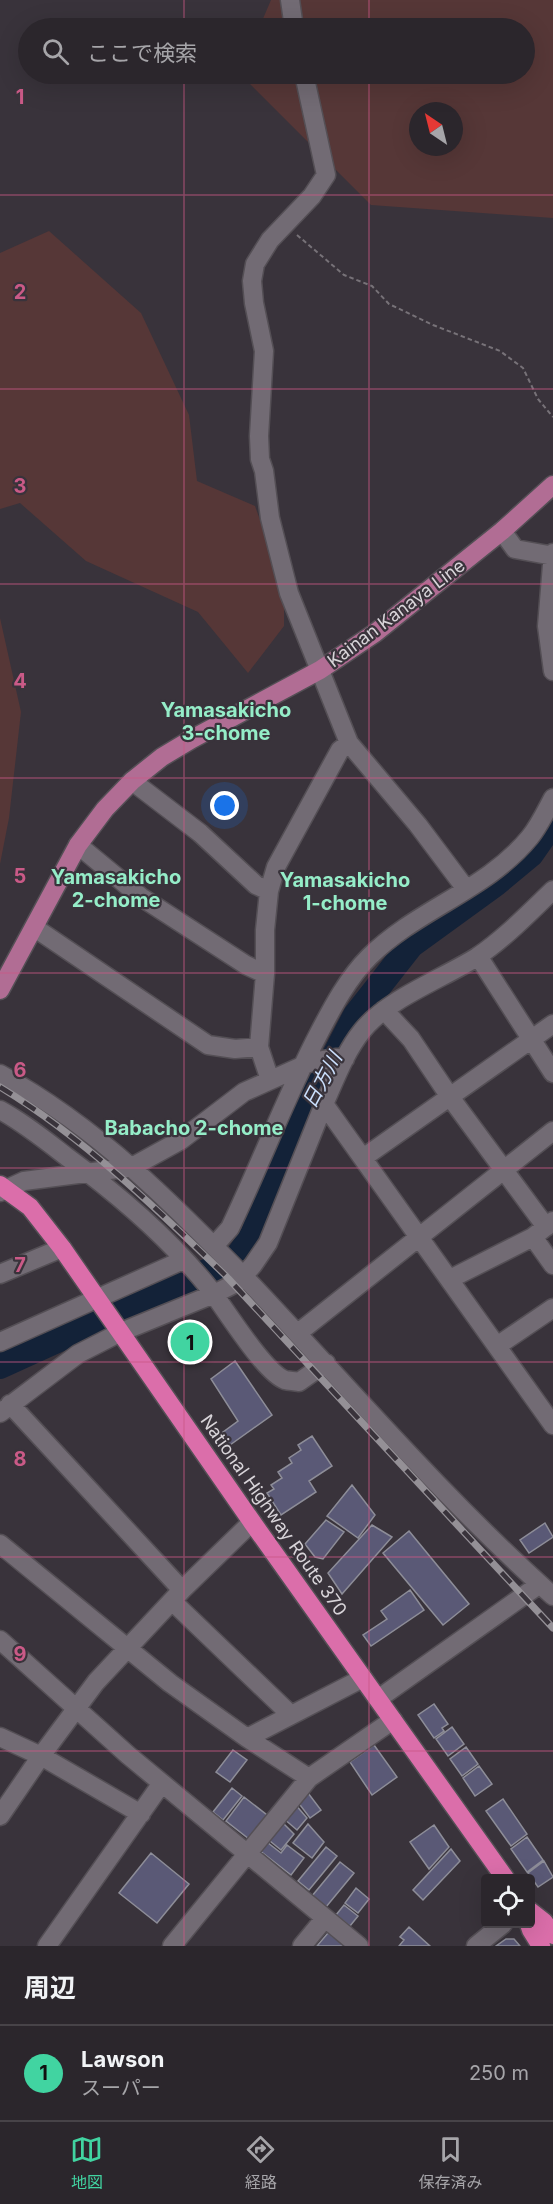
<!DOCTYPE html>
<html lang="ja">
<meta charset="utf-8">
<style>
body{margin:0;font-family:Inter,"Noto Sans JP",sans-serif;background:#332e34;color:#f1f3f6}
.controls{position:absolute;right:18px;bottom:18px;display:grid;overflow:hidden;border-radius:6px;box-shadow:0 6px 24px #0002}
.controls button{width:54px;height:54px;display:grid;place-items:center;padding:0;border:0;border-bottom:2px solid #474348;background:#2b262c;color:#f1f3f6;font:30px sans-serif}
.compass{position:absolute;left:409px;top:102px;width:54px;height:54px;border-radius:50%;background:#2b262c;box-shadow:0 6px 24px #0002;rotate:325deg}
.you{position:absolute;left:225px;top:806px;width:21px;height:21px;margin:-15px;border:4px solid #fff;border-radius:50%;background:#1a73e8;box-shadow:0 0 0 9px #1a73e833}
.badge{display:grid;place-items:center;width:39px;height:39px;border-radius:50%;background:#41d4a1;color:#111;font-size:20px;font-weight:700}
.pin{position:absolute;translate:-50% -50%;border:3px solid #fff;box-shadow:0 2px 6px #0006}
.list{margin:0;padding:0;list-style:none}
h2{display:flex;justify-content:space-between;align-items:center;height:78px;margin:0;padding:0 24px;font-size:26px}
h2 small{font-size:20px;font-weight:400;color:#a6a5a9}
.list li{display:grid;grid-template-columns:39px 1fr auto;gap:18px;align-items:center;box-sizing:border-box;height:96px;padding:0 24px;border-top:2px solid #474348}
.list b{display:block;font-size:22px;white-space:nowrap}
.list p{margin:0;font-size:20px;white-space:nowrap;color:#a6a5a9}
.list em{font-size:20px;font-style:normal;color:#a6a5a9}
.icon{flex:none;width:33px;height:33px;fill:none;stroke:currentColor;stroke-width:2;stroke-linecap:round;stroke-linejoin:round}
.map{position:relative;flex:none;width:553px;height:1946px;overflow:hidden}
.search{position:absolute;background:#2b262c;box-shadow:0 6px 24px #0002;left:18px;right:18px;top:18px;height:66px;display:flex;align-items:center;gap:15px;box-sizing:border-box;padding:0 21px;border-radius:33px;color:#a6a5a9;font-size:22px}
.sheet{height:174px;background:#2b262c}
nav{display:flex;justify-content:space-around;align-items:center;box-sizing:border-box;height:84px;border-top:2px solid #474348;background:#2b262c;font-size:16px;color:#a6a5a9}
nav a{display:grid;justify-items:center;gap:3px}
nav .on{color:#41d4a1}
.map>svg:first-child{display:block}
</style>
<div class="map">
<svg width="553" height="1946" viewBox="0 0 553 1946">
<rect width="100%" height="100%" fill="#39333b"/>
<path fill="#563737" fill-rule="evenodd" d="M271 0H553V218L371 205 240 74H524V28H259ZM418 111H454V147H418Z
M49 231 141 313 189 415 197 481 255 506 284 587V626L248 673 198 612 86 561 20 503 0 509V253Z
M0 618 21 712 9 818 0 864Z"/>
<g fill="none" stroke-linecap="round" stroke-linejoin="round">
<path stroke="#132238" stroke-width="26" d="M0 1366 237 1258 253 1235 279 1163 356 1015 411 945 495 884 531 854 553 822"/>
</g>
<path fill="#5a5976" stroke="#8d8d98" stroke-width="1.5" d="M190 1322 208 1348 191 1361 172 1334Z
M235 1361 272 1415 223 1450 215 1438 238 1421 211 1379Z
M312 1436 332 1466 309 1481 316 1492 281 1515 267 1493 274 1489 271 1485 282 1478 278 1472 292 1463 289 1458 301 1450 298 1445Z
M352 1485 375 1515 358 1538 327 1516Z
M326 1520 344 1532 323 1559 315 1557 305 1544Z
M545 1523 553 1537 529 1553 520 1540Z
M372 1525 392 1537 342 1594 328 1573Z
M409 1531 469 1604 443 1625 383 1553Z
M410 1590 424 1610 371 1646 363 1635 387 1619 381 1611Z
M434 1704 448 1724 442 1728 444 1731 434 1738 418 1715Z
M452 1727 464 1744 448 1756 436 1739Z
M374 1745 397 1777 372 1795 350 1762Z
M466 1747 478 1764 462 1776 450 1759Z
M233 1750 247 1760 230 1782 216 1772Z
M479 1766 492 1784 475 1796 463 1778Z
M232 1788 242 1796 223 1820 213 1812Z
M308 1793 321 1810 310 1818 297 1801Z
M244 1797 267 1815 249 1839 226 1821Z
M503 1799 527 1834 511 1846 486 1811Z
M294 1803 307 1818 297 1830 283 1818Z
M279 1819 294 1834 281 1850 265 1837Z
M308 1824 324 1842 312 1858 293 1843Z
M434 1825 449 1847 429 1869 410 1842Z
M527 1837 543 1860 527 1872 511 1849Z
M263 1839 281 1853 287 1845 304 1858 291 1875 259 1850Z
M326 1847 337 1856 309 1890 298 1881Z
M451 1849 460 1861 423 1900 413 1890Z
M151 1853 189 1884 157 1923 119 1893Z
M544 1861 553 1877 538 1887 528 1873Z
M340 1862 354 1873 326 1907 312 1896Z
M356 1888 369 1899 358 1913 345 1903Z
M344 1905 358 1916 350 1926 336 1915Z
M409 1927 430 1946H399L404 1940 400 1937Z
M328 1933 344 1945 343 1946H317Z
M506 1939H514L520 1946H496Z"/>
<g fill="none" stroke-linecap="round" stroke-linejoin="round">
<g stroke="#544f55" stroke-width="21">
<path id="minor" d="M290 0 294 28
M304 74 326 175 312 196 270 240 255 264 252 281 254 303 264 351 259 436 260 459 264 471 270 518 289 593 349 743 418 825 466 889
M502 531 515 549 553 556
M553 553 547 626 553 671
M132 781 200 833 256 885 269 891
M78 845 141 897 246 965 265 974
M553 890C529 913 505 938 477 957 442 979 387 999 362 1031 345 1052 335 1080 324 1104L553 1425
M35 928 208 1045 235 1049 259 1047
M478 956 553 1073
M384 1010 411 1039 450 1097 546 1227
M0 1074C98 1127 176 1207 253 1286 351 1390 446 1501 553 1596
M270 1080 259 1047 265 974V930L269 891 276 867 340 750 349 743
M0 1110C24 1123 45 1140 67 1157 119 1195 170 1239 210 1289 226 1310 264 1372 285 1380 289 1381 295 1381 299 1382L326 1363
M363 1158 553 1024
M0 1192 24 1181 132 1167 181 1140 244 1092 311 1062 337 1058 345 1059
M533 1237 553 1265
M214 1246 230 1228C261 1163 286 1096 319 1033 333 1006 348 978 369 957 417 909 487 890 530 837 539 826 546 811 553 798
M0 1274 62 1248
M450 1279 533 1237 553 1221
M298 1333 553 1131
M0 1342 183 1260
M497 1346 553 1308
M10 1404 182 1590
M0 1413 78 1354 121 1332 214 1294 238 1282 253 1265 268 1243 324 1104
M0 1544 170 1683 247 1738 309 1778 393 1720
M172 1601 291 1715
M0 1640 128 1755 359 1946
M378 1699 540 1584
M0 1737 41 1756 141 1814
M247 1738 363 1678
M0 1816 41 1756 96 1682 182 1590 252 1522
M47 1946 162 1783
M172 1946 309 1778
M302 1946 325 1918
M476 1946 503 1924"/>
</g>
<g stroke="#544f55" stroke-width="21">
<path id="major" d="M0 990 78 845 105 809 132 781 162 757 192 739 320 670 375 633 502 531 553 485"/>
</g>
<g stroke="#544f55" stroke-width="21">
<path id="highway" d="M0 1185 30 1207 62 1248 252 1522 505 1878
M530 1911 544 1922 553 1935
M529 1924 531 1930 541 1946"/>
</g>
<path stroke="#777278" stroke-width="2" stroke-dasharray="4.5 3" stroke-linecap="butt" d="M297 235 344 275 372 286 389 304 433 325 500 351 523 368 538 399 553 417"/>
<use href="#minor" stroke="#726b74" stroke-width="18"/>
<use href="#major" stroke="#b16d94" stroke-width="18"/>
<use href="#highway" stroke="#db6eaa" stroke-width="18"/>
<g stroke="#949096" stroke-width="7">
<path id="rail" d="M0 1087C84 1138 155 1207 225 1275L553 1628"/>
</g>
<use href="#rail" stroke="#39333b" stroke-width="4.5" stroke-dasharray="14" stroke-linecap="butt"/>
</g>
<path fill="none" stroke="#ca5a87" stroke-width="1.5" stroke-opacity="0.55" d="M184 0V28M369 0V28M184 74V1946M369 74V1946M0 195H553M0 389H553M0 584H553M0 778H553M0 973H553M0 1168H553M0 1362H553M0 1557H553M0 1751H553"/>
<g text-anchor="middle" dominant-baseline="central" stroke-width="4.5" stroke-linejoin="round" paint-order="stroke">
<g font-size="18" fill="#d8d4d9" stroke="#39333b">
<text transform="translate(396 613) rotate(-37)">Kainan Kanaya Line</text>
<text transform="translate(274 1515) rotate(55)">National Highway Route 370</text>
</g>
<g font-size="20" font-weight="bold" fill="#95edc8" stroke="#39333b">
<text x="226" y="710">Yamasakicho<tspan x="226" dy="23">3-chome</tspan></text>
<text x="116" y="877">Yamasakicho<tspan x="116" dy="23">2-chome</tspan></text>
<text x="345" y="880">Yamasakicho<tspan x="345" dy="23">1-chome</tspan></text>
<text x="194" y="1128">Babacho 2-chome</text>
</g>
<g font-size="20" font-style="italic" fill="#cce1fe" stroke="#39333b">
<text transform="translate(322 1080) rotate(-62)">日方川</text>
</g>
</g>
<g font-size="20" text-anchor="middle" font-weight="bold" fill="#ca5a87" stroke="#39333b" stroke-width="4.5" stroke-linejoin="round" paint-order="stroke">
<text x="20" y="104">1</text>
<text x="20" y="299">2</text>
<text x="20" y="493">3</text>
<text x="20" y="688">4</text>
<text x="20" y="883">5</text>
<text x="20" y="1077">6</text>
<text x="20" y="1272">7</text>
<text x="20" y="1466">8</text>
<text x="20" y="1661">9</text>
</g>
</svg>
<div class="controls">
<button><svg class="icon" aria-label="locate" viewBox="0 0 24 24"><circle cx="12" cy="12" r="6"/><path d="M12 2v4M12 18v4M2 12h4M18 12h4"/></svg></button>
</div>
<svg class="compass" viewBox="-18 -18 36 36"><path d="M0-13l5 13h-10z" fill="#e53935"/><path d="M0 13l5-13h-10z" fill="#a6a5a9"/></svg>
<div class="you"></div>
<div class="pin badge" style="left:190px;top:1342px">1</div>
<div class="search"><svg class="icon" aria-label="search" viewBox="0 0 24 24"><circle cx="10" cy="10" r="6"/><path d="M15 15l6 6"/></svg>ここで検索</div>
</div>
<section class="sheet">
<h2>周辺<small></small></h2>
<ul class="list">
<li><span class="badge">1</span><div><b>Lawson</b><p>スーパー</p></div><em>250 m</em></li>
</ul>
</section>
<nav>
<a class="on"><svg class="icon" aria-label="map" viewBox="0 0 24 24"><path d="M3 6l6-2 6 2 6-2v14l-6 2-6-2-6 2zM9 4v14M15 6v14"/></svg>地図</a>
<a><svg class="icon" aria-label="directions" viewBox="0 0 24 24"><path d="M12 3l9 9-9 9-9-9zM9 14v-3h6M13 9l2 2-2 2"/></svg>経路</a>
<a><svg class="icon" aria-label="saved" viewBox="0 0 24 24"><path d="M7 4h10v16l-5-4-5 4z"/></svg>保存済み</a>
</nav>
